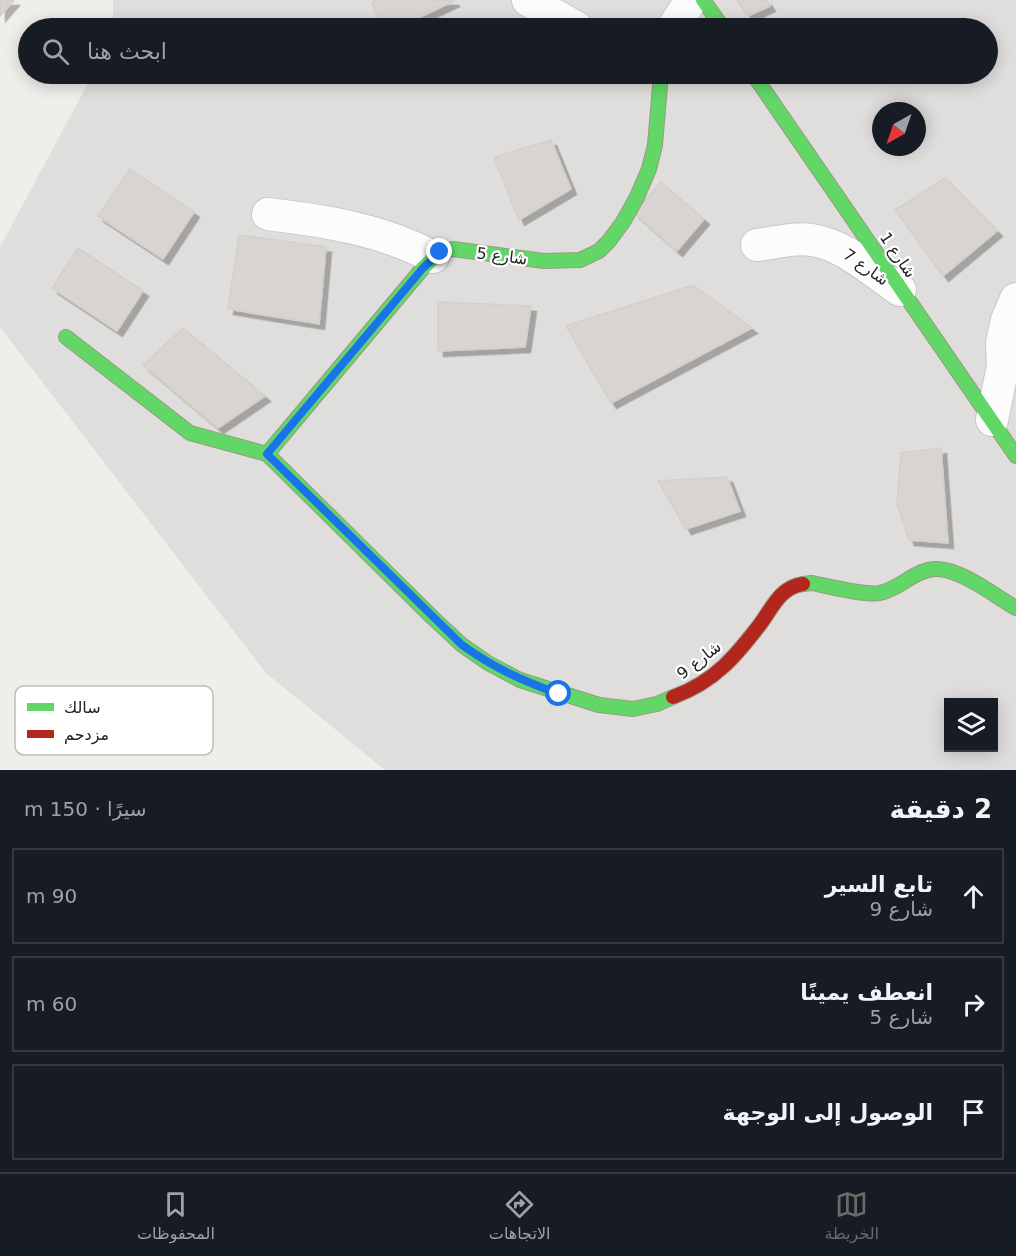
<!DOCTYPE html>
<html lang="ar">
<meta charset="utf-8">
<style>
body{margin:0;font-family:"DejaVu Sans","Noto Sans Arabic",sans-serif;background:#242831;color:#f1f3f6;direction:rtl}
.controls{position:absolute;right:18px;bottom:18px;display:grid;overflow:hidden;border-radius:0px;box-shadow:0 3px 15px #0003}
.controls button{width:54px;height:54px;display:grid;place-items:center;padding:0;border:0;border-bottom:2px solid #363941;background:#171b24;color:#f1f3f6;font:30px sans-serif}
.compass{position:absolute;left:872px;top:102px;width:54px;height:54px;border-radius:50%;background:#171b24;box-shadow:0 3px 15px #0003;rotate:220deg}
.stop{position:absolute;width:18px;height:18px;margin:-14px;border:4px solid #1a73e8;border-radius:50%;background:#fff}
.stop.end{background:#1a73e8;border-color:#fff;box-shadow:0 2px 6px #0008}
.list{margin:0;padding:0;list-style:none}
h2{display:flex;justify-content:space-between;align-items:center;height:78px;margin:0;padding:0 24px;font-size:26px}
h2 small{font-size:20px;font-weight:400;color:#9ea1a6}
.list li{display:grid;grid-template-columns:39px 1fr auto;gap:18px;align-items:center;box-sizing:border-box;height:96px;margin:0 12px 12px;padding:0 12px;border:2px solid #363941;border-radius:0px}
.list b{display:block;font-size:22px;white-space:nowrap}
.list p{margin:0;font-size:20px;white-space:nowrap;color:#9ea1a6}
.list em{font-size:20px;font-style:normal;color:#9ea1a6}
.icon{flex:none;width:33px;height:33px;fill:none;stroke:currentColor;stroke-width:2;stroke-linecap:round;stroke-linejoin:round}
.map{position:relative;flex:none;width:1016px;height:770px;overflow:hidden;direction:ltr}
.search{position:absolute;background:#171b24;box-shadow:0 3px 15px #0003;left:18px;right:18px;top:18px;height:66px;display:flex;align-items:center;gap:15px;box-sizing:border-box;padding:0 21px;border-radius:33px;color:#9ea1a6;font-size:22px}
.sheet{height:402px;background:#171b24}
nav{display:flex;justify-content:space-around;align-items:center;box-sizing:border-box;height:84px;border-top:2px solid #363941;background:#171b24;font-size:16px;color:#9ea1a6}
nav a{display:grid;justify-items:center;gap:3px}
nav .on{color:#6a6968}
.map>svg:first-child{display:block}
</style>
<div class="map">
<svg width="1016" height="770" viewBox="0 0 1016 770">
<defs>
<filter id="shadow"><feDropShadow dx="5.5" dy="5.5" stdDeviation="0" flood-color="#0004"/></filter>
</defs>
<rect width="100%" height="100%" fill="#f0eeeb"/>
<path fill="#dfdedc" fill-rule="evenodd" d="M113 0H1016V770H385L265 672 0 327V247L93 74H988V28H113ZM881 111H917V147H881ZM948 702H994V748H948Z"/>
<path fill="#d7d4d2" stroke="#d3d0cc" stroke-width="1.5" filter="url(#shadow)" d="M0 0H14L0 16Z
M377 0H453L454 1 397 28H382L372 3Z
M737 0H766L770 6 748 16Z
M551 140 571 189 519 220 494 157Z
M130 169 194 212 163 259 98 216Z
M945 178 997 231 943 276 895 210Z
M661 182 704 219 677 251 634 213Z
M239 235 326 247 319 324 228 309Z
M78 248 143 291 117 331 52 288Z
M693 285 752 328 611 403 566 326Z
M438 302 531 306 525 347 438 351Z
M183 328 265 396 218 428 143 365Z
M941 448 948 543 909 540 897 504 901 453Z
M727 477 740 511 686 529 658 481Z"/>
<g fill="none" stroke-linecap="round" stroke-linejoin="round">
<g stroke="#c9c8c7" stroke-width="34">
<path id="street" d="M528 0 577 28
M673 28 691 0
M268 214C325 221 381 229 433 257
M757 245C774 243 796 237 812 240 845 245 873 272 900 290
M992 420 1003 366 1002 343 1007 320 1016 299"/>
</g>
<g stroke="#999a82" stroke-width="16">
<path id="fast" d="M703 0 723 28
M753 74 1016 456
M66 337 190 433 267 454 433 618 462 645 488 663 520 680 599 705 633 709 657 704 673 697
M267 454 423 268 440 252 453 249 544 261 580 260 599 251 609 241 623 222 637 197 649 169 655 145 661 74
M803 584 812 583C827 586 867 596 880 593 902 588 916 568 938 569 962 570 995 596 1016 608"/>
</g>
<g stroke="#999a82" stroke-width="16">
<path id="jam" d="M673 697C692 690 709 680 724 666 736 655 748 640 758 627 771 611 779 587 803 584"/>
</g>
<use href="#street" stroke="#fdfcfc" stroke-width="32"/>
<use href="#fast" stroke="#63d668" stroke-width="14"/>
<use href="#jam" stroke="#b3261e" stroke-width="14"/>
</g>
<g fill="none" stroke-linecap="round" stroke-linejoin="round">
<path stroke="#1a73e8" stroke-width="8" d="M440 252 423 268 267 454 462 645C494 668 521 680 559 694"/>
</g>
<g text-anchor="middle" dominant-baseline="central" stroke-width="4.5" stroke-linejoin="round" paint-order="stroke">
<g font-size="16" fill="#222" stroke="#fff">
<text transform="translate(898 255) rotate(56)">شارع 1</text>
<text transform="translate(502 256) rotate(7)">شارع 5</text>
<text transform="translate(866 267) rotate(35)">شارع 7</text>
<text transform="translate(699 660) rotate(-38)">شارع 9</text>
</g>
</g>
<rect x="15" y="686" width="198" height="69" rx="9" fill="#fff" stroke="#bdbdbd" stroke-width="1.5"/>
<rect x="27" y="703" width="27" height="8" fill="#63d668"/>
<rect x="27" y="730" width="27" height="8" fill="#b3261e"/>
<g font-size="16" fill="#222">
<text x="64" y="713">سالك</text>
<text x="64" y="740">مزدحم</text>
</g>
</svg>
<div class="controls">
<button><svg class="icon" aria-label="layers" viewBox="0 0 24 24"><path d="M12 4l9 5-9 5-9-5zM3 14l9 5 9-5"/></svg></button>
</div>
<svg class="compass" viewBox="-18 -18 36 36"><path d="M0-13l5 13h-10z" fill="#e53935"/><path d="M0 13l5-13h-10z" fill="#9ea1a6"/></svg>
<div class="stop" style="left:559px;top:694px"></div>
<div class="stop end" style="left:440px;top:252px"></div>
<div class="search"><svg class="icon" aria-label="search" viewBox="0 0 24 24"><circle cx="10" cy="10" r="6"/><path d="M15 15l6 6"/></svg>ابحث هنا</div>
</div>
<section class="sheet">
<h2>2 دقيقة<small>سيرًا · 150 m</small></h2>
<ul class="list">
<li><svg class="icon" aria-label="ahead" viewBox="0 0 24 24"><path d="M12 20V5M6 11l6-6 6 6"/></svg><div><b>تابع السير</b><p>شارع 9</p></div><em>90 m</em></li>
<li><svg class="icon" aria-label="right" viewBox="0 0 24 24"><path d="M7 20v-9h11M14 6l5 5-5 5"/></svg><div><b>انعطف يمينًا</b><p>شارع 5</p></div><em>60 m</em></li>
<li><svg class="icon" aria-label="arrive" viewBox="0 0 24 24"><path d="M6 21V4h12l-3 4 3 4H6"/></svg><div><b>الوصول إلى الوجهة</b></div></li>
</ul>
</section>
<nav>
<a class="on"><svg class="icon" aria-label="map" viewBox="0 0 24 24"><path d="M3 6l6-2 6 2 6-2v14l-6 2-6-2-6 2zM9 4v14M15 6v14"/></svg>الخريطة</a>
<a><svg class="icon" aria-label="directions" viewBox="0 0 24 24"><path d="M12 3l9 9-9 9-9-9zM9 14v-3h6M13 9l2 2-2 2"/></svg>الاتجاهات</a>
<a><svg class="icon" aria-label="saved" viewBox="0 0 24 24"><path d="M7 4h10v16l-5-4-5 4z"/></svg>المحفوظات</a>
</nav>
